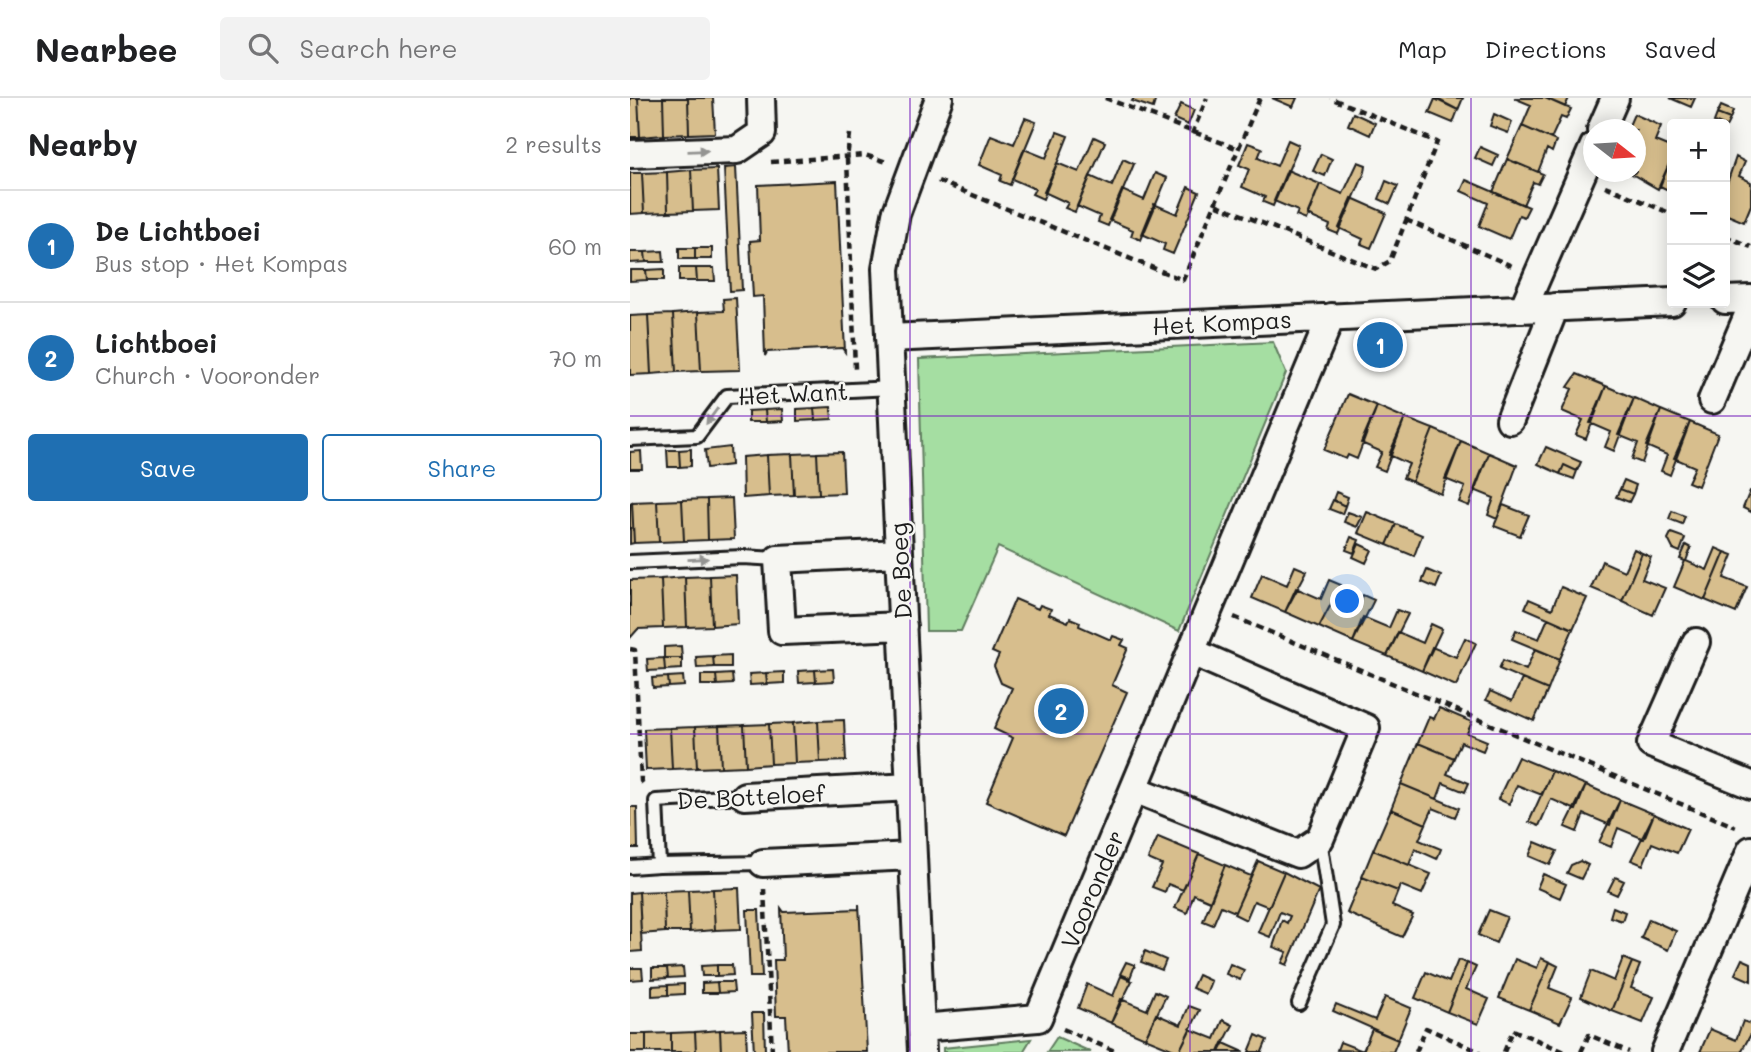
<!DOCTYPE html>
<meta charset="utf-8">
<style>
body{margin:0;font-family:Mali,sans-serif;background:#f2f2f2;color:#202124}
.controls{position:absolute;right:21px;top:21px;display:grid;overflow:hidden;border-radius:7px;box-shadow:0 4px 18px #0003}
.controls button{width:63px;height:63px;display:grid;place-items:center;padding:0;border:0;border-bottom:2px solid #e0e0e0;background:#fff;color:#202124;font:35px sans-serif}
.compass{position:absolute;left:953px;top:21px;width:63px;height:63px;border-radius:50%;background:#fff;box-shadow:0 4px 18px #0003;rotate:107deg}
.you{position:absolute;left:718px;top:504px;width:24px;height:24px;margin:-18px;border:5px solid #fff;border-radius:50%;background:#1a73e8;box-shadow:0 0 0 10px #1a73e833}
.badge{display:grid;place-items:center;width:46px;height:46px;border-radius:50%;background:#1f6fb2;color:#fff;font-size:23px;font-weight:700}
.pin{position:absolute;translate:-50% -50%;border:4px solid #fff;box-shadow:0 2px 7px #0006}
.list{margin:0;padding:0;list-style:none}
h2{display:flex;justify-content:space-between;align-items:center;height:91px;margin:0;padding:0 28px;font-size:30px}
h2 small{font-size:23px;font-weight:400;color:#757577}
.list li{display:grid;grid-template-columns:46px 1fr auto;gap:21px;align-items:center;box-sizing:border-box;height:112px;padding:0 28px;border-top:2px solid #e0e0e0}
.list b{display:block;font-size:26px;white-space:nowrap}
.list p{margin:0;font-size:23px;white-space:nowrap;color:#757577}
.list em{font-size:23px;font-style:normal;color:#757577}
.actions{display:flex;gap:14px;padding:21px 28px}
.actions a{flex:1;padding:16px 0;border:2px solid #1f6fb2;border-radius:7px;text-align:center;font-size:24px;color:#1f6fb2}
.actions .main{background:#1f6fb2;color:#fff}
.icon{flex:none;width:38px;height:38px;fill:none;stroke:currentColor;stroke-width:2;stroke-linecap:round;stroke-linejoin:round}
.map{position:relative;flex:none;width:1121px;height:954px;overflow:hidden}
header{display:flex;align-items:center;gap:42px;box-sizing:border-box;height:98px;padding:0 35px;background:#fff;border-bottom:2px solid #e0e0e0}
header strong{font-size:33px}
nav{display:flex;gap:38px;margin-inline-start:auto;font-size:24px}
.search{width:490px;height:63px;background:#f2f2f2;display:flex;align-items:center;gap:18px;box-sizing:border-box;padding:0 24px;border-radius:7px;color:#757577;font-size:26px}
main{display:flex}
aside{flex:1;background:#fff}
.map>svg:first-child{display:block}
</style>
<header>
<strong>Nearbee</strong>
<div class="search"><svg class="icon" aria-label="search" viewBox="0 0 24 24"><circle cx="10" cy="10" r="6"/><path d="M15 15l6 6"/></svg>Search here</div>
<nav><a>Map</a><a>Directions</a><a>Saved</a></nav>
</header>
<main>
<aside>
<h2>Nearby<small>2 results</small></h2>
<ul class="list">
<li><span class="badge">1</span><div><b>De Lichtboei</b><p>Bus stop · Het Kompas</p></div><em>60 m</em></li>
<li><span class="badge">2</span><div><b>Lichtboei</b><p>Church · Vooronder</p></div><em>70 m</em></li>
</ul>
<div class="actions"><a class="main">Save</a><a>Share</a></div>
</aside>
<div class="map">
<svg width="1121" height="954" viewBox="0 0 1121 954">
<rect width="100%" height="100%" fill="#f6f6f2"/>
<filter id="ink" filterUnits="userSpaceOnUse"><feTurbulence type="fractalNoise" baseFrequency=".0143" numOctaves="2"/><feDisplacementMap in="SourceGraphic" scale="14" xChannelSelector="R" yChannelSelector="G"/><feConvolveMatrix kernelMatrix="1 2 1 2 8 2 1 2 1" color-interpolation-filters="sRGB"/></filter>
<g filter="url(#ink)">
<path fill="#a5dea2" stroke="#607d5f" stroke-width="2" d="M643 244 656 275 549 533 368 449 331 533H296L289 261Z
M427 939 461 954H417Z
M401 941 393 954H313V950Z"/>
<path fill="#d7be8d" stroke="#1c1c1c" stroke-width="2" d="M0 0H8L10 39H0Z
M8 0H33L34 37 10 39Z
M33 0H58L59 36 34 37Z
M58 0H83L85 35 59 36Z
M504 0H526L523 10 502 3Z
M642 0H667L663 9Z
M805 0H833L828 12Z
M884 0H915L941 11 936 21 931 19 921 41 892 28 901 7Z
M915 0H939L935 9Z
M1040 0H1065L1061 9Z
M805 1 828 12 823 25 799 15Z
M551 6 564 12 558 27 544 21Z
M1091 8 1103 13 1100 21 1087 16Z
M723 15 745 25 740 37 718 27Z
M864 16 882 24 878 35 860 28Z
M1004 16 1031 28 1025 43 1042 50V59L1028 91 1002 76 1006 74V32H997Z
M1087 16 1100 21 1096 29 1084 24Z
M395 20 406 24 380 87 370 83 372 77 349 67 361 37 384 46Z
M892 28 926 43 922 54 917 51 908 74 877 61Z
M427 34 438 38 413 101 402 96 405 91 382 81 394 51 416 60Z
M464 39 475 44 445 114 435 110 438 105 414 94 427 65 449 74Z
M658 42 669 47 643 108 633 104 635 99 612 89 619 71 609 67 618 45 632 50 628 60 647 68Z
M850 49 868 57 863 68 845 60Z
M691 56 702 61 695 78 683 73Z
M1042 59V94L1030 88Z
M1106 59 1115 64 1109 78 1121 84V107L1114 124 1095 116V91Z
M493 61 504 66 478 128 468 124 470 118 447 108 460 78 482 88Z
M877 61 913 76 908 86 903 84 893 107 863 94Z
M728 64 736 67 735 74 708 136 698 132 700 127 677 117 690 86 713 96Z
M106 69 112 192 100 193 94 70Z
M87 71 89 112 63 113 61 72Z
M61 72 63 113 38 114 37 74Z
M657 72 690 86 676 122 666 118 668 113 644 103Z
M37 74 38 114 14 115 12 75Z
M0 75H12L14 115 0 116Z
M525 75 537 80 511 142 501 138 503 132 479 122 492 92 514 102Z
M836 82 899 109 894 119 889 117 879 141 849 128 858 105 831 93Z
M207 83 215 254 212 250 137 254 135 258 133 198 123 199 120 143 130 142 128 87Z
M756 83 768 88 760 106 749 101Z
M558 89 569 94 543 156 533 152 535 146 512 136 524 106 547 116Z
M722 100 756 115 741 150 731 146 733 141 709 130Z
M49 150H65V161H49Z
M65 150H82V161H65Z
M33 153 34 164H16L15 154Z
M0 154H15L16 164 0 165Z
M49 170H66L67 183H49Z
M66 170H84L85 183H67Z
M34 171V182H17L16 172Z
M0 172H16L17 182 0 183Z
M106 200 110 272 71 273 68 214 94 213 93 201Z
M68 214 71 273 46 274 43 216Z
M43 216 46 274 21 276 18 217Z
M18 217 21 276 0 277V218Z
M947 276 976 288 956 341 946 337 953 322 932 313 942 291 938 289Z
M976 288 1004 300 984 353 975 349 981 334 960 325Z
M718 296 747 308 727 361 718 357 716 361 694 352Z
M1004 300 1031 312 1012 365 1002 361 1008 345 988 337Z
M747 308 775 320 755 373 745 369 752 354 731 345Z
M201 309 202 321 185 322 184 310Z
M184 310 185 322 167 323V311Z
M152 311 153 323 136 324 135 312Z
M135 312 136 324H118V313Z
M1031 312 1060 324 1040 377 1031 373 1037 357 1016 348Z
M775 320 803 331 782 384 773 380 779 366 759 357Z
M1060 324 1088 336 1068 388 1058 384 1065 369 1044 360Z
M803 331 831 343 811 396 782 384Z
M831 343 859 355 839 408 829 404 835 389 815 381Z
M100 349 101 367 77 370 75 352Z
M916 349 951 364 947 373 934 367 930 376 908 366Z
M61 351V368L50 369 49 352Z
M37 352H49L50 369H38Z
M11 353 12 371H0V354Z
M212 354 214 395 189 396 187 355Z
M187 355 189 396 164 397 162 356Z
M859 355 887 367 867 421 858 417 864 400 844 392Z
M162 356 164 397 139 398 137 357Z
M137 357 139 398 113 400 112 359Z
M934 367 947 373 944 381 930 376Z
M994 382 1006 387 1003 396 990 391Z
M990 391 1003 396 999 404 986 399Z
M1120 393H1121V414L1113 410Z
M706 394 718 399 715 408 703 402Z
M102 400 104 441 78 442 77 401Z
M77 401 78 442 54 443 52 402Z
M52 402 54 443 29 444 27 403Z
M703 402 715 408 712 416 699 411Z
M27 403 29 444 4 445 2 404Z
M2 404 4 445 0 446V405Z
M873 407 899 417 890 438 864 428Z
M1042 413 1055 418 1052 426 1039 421Z
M718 414 732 419 727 429 714 424Z
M737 414 766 426 757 447 728 435Z
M766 426 792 437 784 458 757 447Z
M1041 435 1055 440 1050 454 1043 451 1038 441Z
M721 439 729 442 724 455 716 452Z
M729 446 742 452 736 465 723 459Z
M1056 447 1061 450 1056 463 1077 472 1086 450 1095 454 1075 502 1044 489 1055 463 1050 461Z
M1004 451 1012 455 992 503 961 490 972 463 994 473Z
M1095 454 1103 457 1094 480 1117 489 1106 515 1075 502Z
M1012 455 1021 459 1012 481 1035 490 1023 517 992 503Z
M665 468 677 473 655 514 622 500 632 476 657 487Z
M797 472 811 478 806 490 792 484Z
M106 477 108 526 82 528 80 478Z
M80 478 82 528 57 529 55 479Z
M55 479 57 529 33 530 31 481Z
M31 481 33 530 8 531 0 540V482Z
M699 482 711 487 689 529 655 514 666 490 691 501Z
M931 489 957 500 943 531 895 510 899 501 922 511Z
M707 495 730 505 733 497 744 502 723 544 689 529Z
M385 501 408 511 410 507 421 511 419 516 438 524 440 520 450 524 449 528 481 542 483 538 494 542 491 547 498 550 482 587 497 594 434 738 356 704 383 640 364 631 382 590 371 585 364 568 369 557 362 554Z
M767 512 778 516 757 558 723 544 733 519 759 530Z
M918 520 943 531 930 561 882 541 886 532 909 541Z
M801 526 812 531 792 573 757 558 768 534 793 545Z
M835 540 846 545 826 588 792 573 802 549 826 559Z
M51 548 52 560H34V549Z
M905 551 930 561 918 592 869 571 873 562 896 572Z
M101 557V569H84L83 558Z
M83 558 84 569 67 570 66 559Z
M34 560 35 572 18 573 17 561Z
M34 560H52V571L35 572Z
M203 571 204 583 186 584 185 572Z
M185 572 186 584 169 585 168 573Z
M154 574V585L137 586 136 575Z
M136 575 137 586 120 587 119 576Z
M102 576 103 586 87 587 86 577Z
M71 577H86L87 587H71Z
M53 578 54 588 39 589 38 579Z
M38 579 39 589 23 590 22 580Z
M892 581 918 592 904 623 856 602 860 593 882 603Z
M809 610 842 624 837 635 857 643 853 653 831 644 824 660 788 645 799 619 804 621Z
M214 622 216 663 190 664 188 623Z
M188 623 190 664 165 665 163 625Z
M163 625 165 665 141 666 139 626Z
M139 626 141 666 116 668 114 627Z
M114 627 116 668 91 669 89 628Z
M89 628 91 669 67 670 65 629Z
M65 629 67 670 42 671 40 630Z
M40 630 42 671 16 672 14 631Z
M788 645 824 660 817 676 839 685 835 694 813 685 807 701 771 686Z
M888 659 922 673 912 697 887 687 879 706 868 701Z
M922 673 956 687 946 712 921 701 909 728 899 724Z
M771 686 829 710 825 719 803 710 796 726 761 711Z
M956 687 990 702 980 727 954 716 947 734 935 729Z
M990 702 1024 716 1014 741 988 730 981 749 969 744Z
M0 709H7L8 750H0Z
M761 711 796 726 789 742 811 751 807 761 785 751 779 767 743 752Z
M1024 716 1058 731 1047 755 1022 745 1013 767 1001 762Z
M528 739 569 756 553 792 538 786 535 794 522 789 532 767 518 761Z
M905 744 927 753 920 767 899 758Z
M743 752 801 776 792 796 770 787 768 793 732 779Z
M569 756 595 767 580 803 564 796 557 815 545 810Z
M628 763 654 774 639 809 624 803 616 822 604 816Z
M950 763 958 767 951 781 937 775 941 767Z
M595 767 621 778 605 814 591 808 583 827 573 823Z
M654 774 689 792 657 867 652 865 657 854 643 849 652 822 657 825 660 818 650 814 640 839 628 834Z
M913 776 936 786 930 800 907 790Z
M732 779 768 793 762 808 783 817 772 839 717 815Z
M985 779 994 783 987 797 978 793Z
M109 790 111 831 85 832 83 791Z
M83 791 85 832 60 834 58 792Z
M58 792 60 834H35L34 793Z
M34 793 35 834 11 836 9 794Z
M9 794 12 853 0 854V795Z
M229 806 237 954H158L156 918H146L144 862H153L151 810 154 814 229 811Z
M983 809 995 814 992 823 980 819Z
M117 812H129L132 879H120Z
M859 812 877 819 866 845 848 837Z
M1019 821 1046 833 1038 852 1011 840Z
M515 853 536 862 532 872 511 864Z
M911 860 920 864 899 912 869 900 885 861 907 870Z
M993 860 1002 864 982 913 951 899 961 873 984 883Z
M1112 861 1121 865V883L1105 876Z
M828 862 837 865 817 914 785 900 796 874 819 884Z
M496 864 505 867 500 880 490 876Z
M920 864 928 868 919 890 942 899 930 925 899 912Z
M1002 864 1010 867 1001 890 1024 899 1013 925 982 913Z
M837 865 846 869 836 891 859 901 848 926 817 914Z
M600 866 614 872 610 882 596 876Z
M87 867V878H72L71 868Z
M87 867H102L103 877 87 878Z
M53 869 54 879 38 880 37 870Z
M0 870H12L13 881 0 882Z
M22 870H37L38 880 22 881Z
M568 877 581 883 576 896 562 890Z
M491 878 502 883 481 925 448 910 457 886 483 898Z
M87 884H103L104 894 88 895Z
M87 884 88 895H72V885Z
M54 886V896L38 897V887Z
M38 887V897L22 898V888Z
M525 893 536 898 515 940 481 925 491 901 517 912Z
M755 899 781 910 768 942 703 913 706 906 745 922Z
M559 908 570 912 549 954 515 940 526 916 551 927Z
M122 915H134L135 954H124Z
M593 922 603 927 589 954H549L560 931 585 941Z
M1113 923 1121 926V936L1111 954H1070L1080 931 1106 942Z
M116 931 117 954H91L90 932Z
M742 931 768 942 763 954 707 952 710 944 733 953Z
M90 932 91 954H66L65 934Z
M65 934 66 954H41V935Z
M41 935V954H16V936Z
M0 936H16V954H0Z
M626 937 637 942 632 954H619Z
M593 945 596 946 614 954H589Z"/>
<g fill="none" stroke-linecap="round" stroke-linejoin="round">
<g stroke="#1c1c1c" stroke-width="18">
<path id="lane" d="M0 341 67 338 97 298 262 290
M0 464 113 459 148 461
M115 698 26 703 29 767 133 765
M0 769 29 767
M669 905 703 827 690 741"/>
</g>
<g stroke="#1c1c1c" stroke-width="32">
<path id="street" d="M971 32 985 0
M0 56 107 52 132 35 131 0
M1095 202 1121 201
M893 211 964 48
M259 240 1042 204
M1082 302 1121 210
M880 322 925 209
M269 455 148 461 152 533 273 528
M1066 544 1021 646 1121 687
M504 691 668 756 690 741 736 630 562 554
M115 698 280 689
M133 765 283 758
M291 930 408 920 701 219
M292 954 256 171 266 116 309 0
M1035 954 1121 752"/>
</g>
<path stroke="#1c1c1c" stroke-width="4.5" stroke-dasharray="7 5" stroke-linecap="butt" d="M475 0 608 51
M220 36 217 60 225 271
M562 36 577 0
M141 64 235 57 257 64
M308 83 553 182 585 106 746 171 760 163 807 44 700 0
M975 88 1042 116
M585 106 630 0
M776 122 882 168
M1095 138 1121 149
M604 519 1106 729
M0 551 5 552 11 683 15 688
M134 791 142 954
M433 931 487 954
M786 954 796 930 850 954
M874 954 883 932 935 954
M951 954 959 937 999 954"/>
<use href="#lane" stroke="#f6f6f2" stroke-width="12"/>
<use href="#street" stroke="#f6f6f2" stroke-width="26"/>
</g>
<defs><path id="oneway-solid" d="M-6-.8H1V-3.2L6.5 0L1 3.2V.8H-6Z" transform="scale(1.75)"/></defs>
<g fill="#949492">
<use href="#oneway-solid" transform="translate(68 53) rotate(-2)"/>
<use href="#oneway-solid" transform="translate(82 318) rotate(126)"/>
<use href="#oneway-solid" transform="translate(68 461) rotate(-3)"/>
</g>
</g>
<path fill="none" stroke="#7b2cbf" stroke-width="2" stroke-opacity="0.55" d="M280 0V954M560 0V954M841 0V954M0 318H1121M0 636H1121"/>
<g text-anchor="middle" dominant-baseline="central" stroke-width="5" stroke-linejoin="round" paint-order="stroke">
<g font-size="24" fill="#1c1c1c" stroke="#f6f6f2">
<text transform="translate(592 224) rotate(-3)">Het Kompas</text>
<text transform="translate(163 295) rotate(-3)">Het Want</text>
<text transform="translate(270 473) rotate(-93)">De Boeg</text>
<text transform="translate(121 698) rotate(-3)">De Botteloef</text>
<text transform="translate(462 791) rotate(-67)">Vooronder</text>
</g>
</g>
</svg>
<div class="controls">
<button>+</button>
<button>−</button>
<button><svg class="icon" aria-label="layers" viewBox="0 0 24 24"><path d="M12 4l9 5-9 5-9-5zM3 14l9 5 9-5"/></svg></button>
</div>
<svg class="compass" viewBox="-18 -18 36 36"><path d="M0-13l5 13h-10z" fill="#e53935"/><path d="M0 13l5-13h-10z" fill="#757577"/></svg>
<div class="you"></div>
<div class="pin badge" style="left:750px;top:247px">1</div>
<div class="pin badge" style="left:431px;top:613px">2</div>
</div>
</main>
